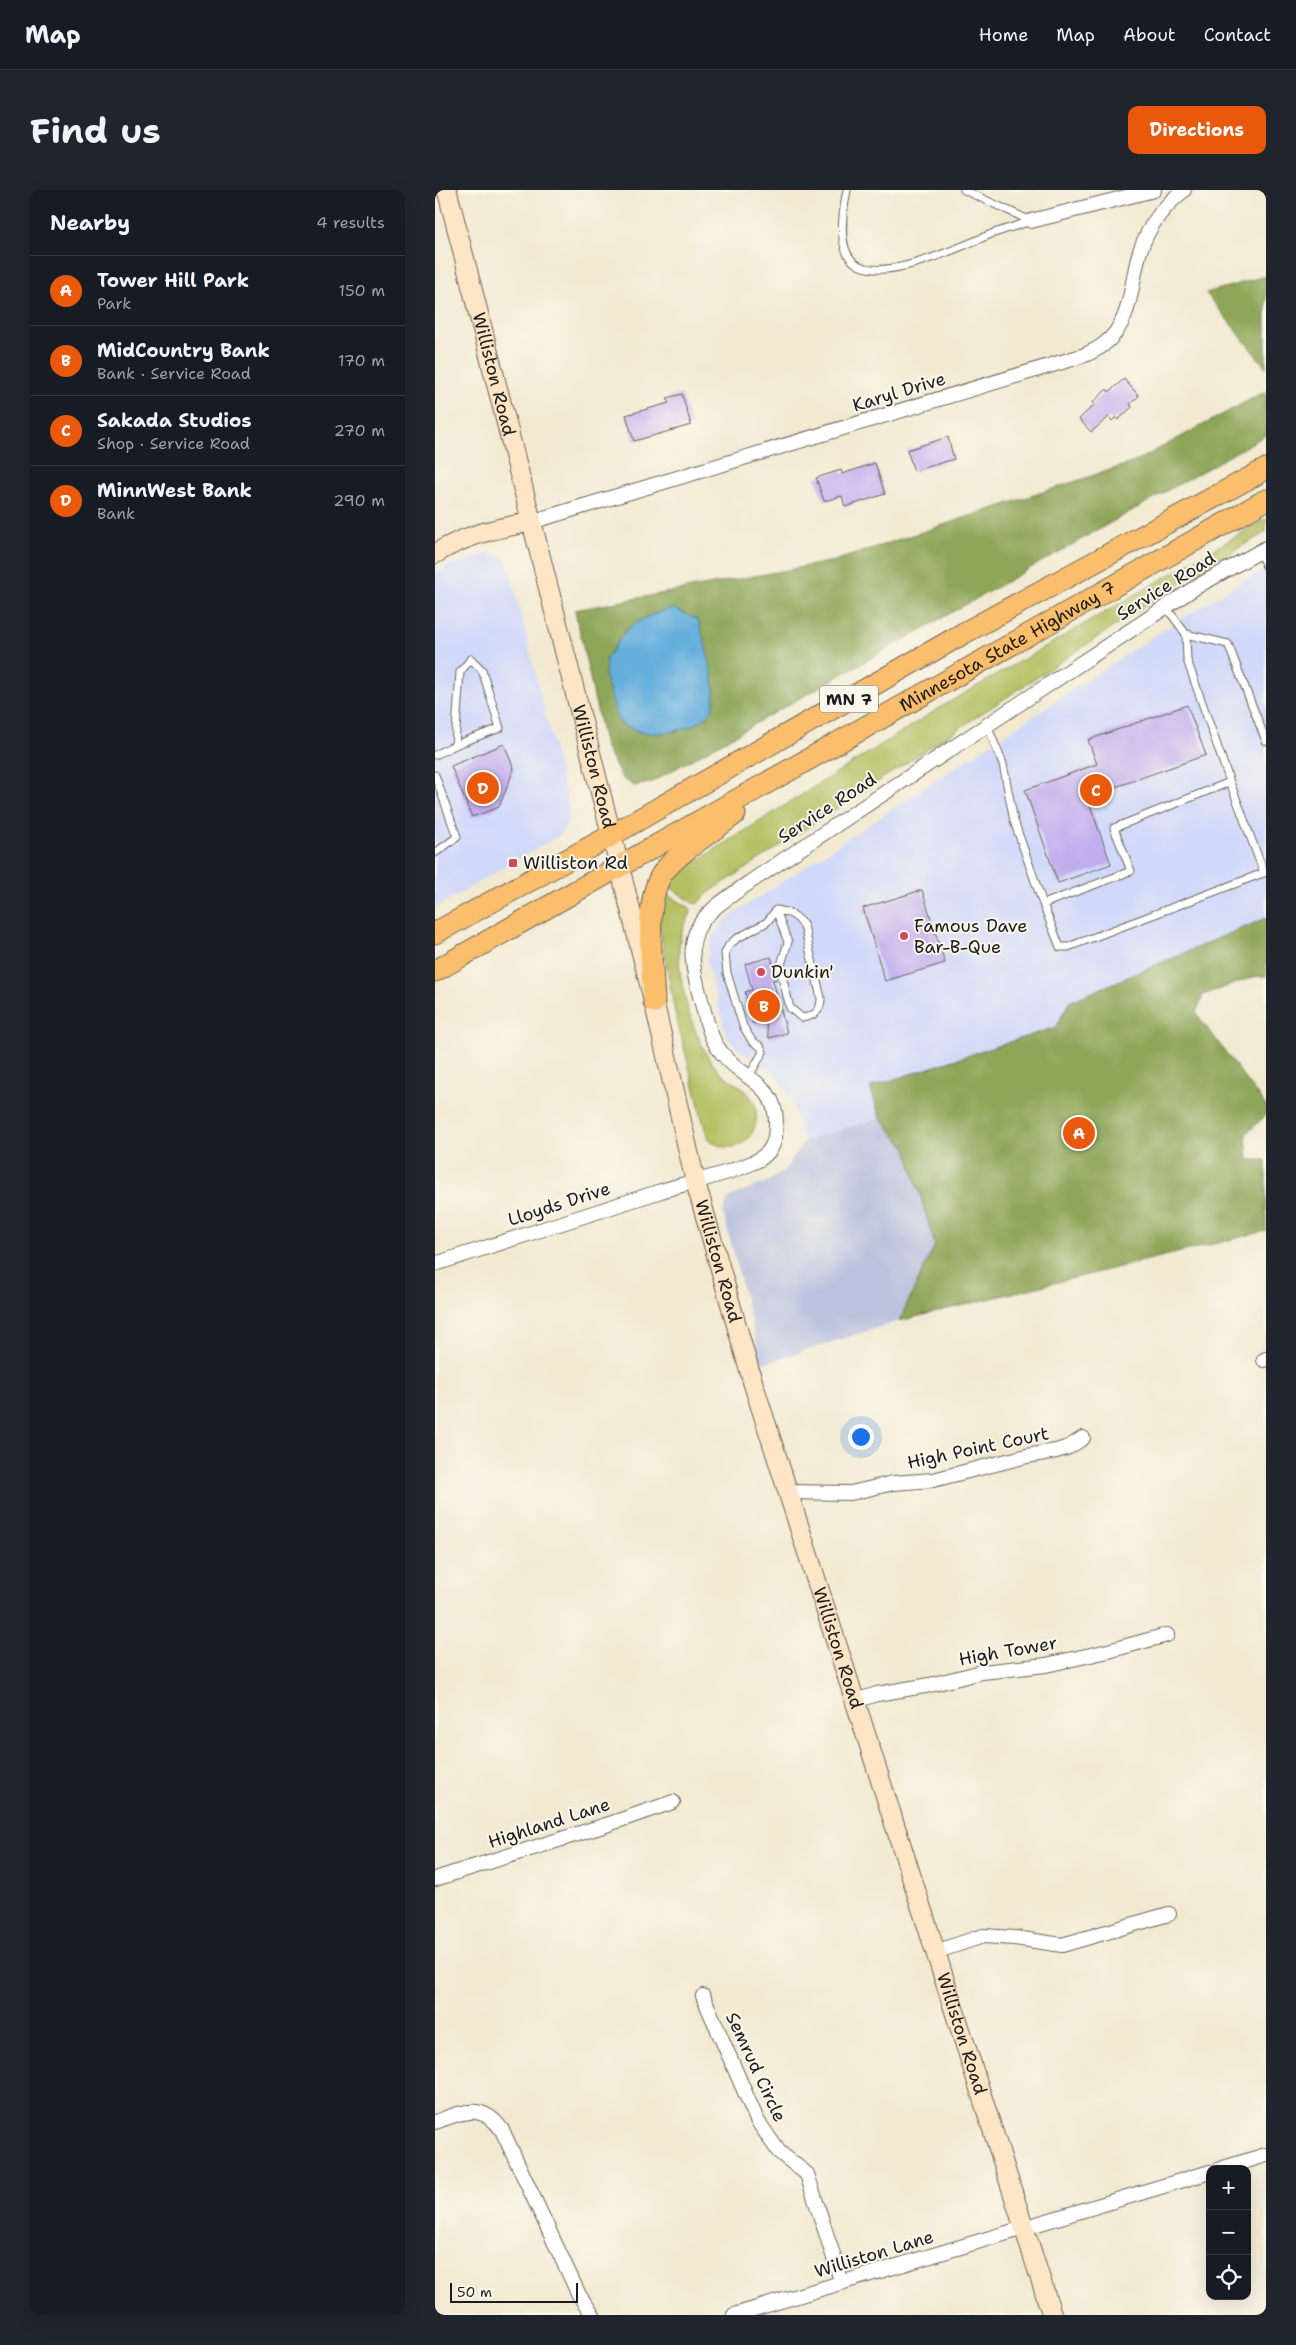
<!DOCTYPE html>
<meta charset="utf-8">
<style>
body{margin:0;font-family:"Shantell Sans",sans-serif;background:#20242c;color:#f1f3f6}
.controls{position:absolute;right:15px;bottom:15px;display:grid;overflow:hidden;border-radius:10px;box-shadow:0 5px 20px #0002}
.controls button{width:45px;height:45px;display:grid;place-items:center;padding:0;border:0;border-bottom:1px solid #363941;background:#171b24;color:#f1f3f6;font:25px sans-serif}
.scale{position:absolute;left:15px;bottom:12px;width:128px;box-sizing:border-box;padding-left:5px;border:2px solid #1c1c1c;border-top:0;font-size:14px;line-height:18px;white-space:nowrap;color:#1c1c1c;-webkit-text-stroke:4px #fbf7ec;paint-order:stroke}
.you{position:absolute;left:425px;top:1246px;width:18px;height:18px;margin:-12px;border:4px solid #fff;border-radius:50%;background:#1a73e8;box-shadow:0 0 0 8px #1a73e833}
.badge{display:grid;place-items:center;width:32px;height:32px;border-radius:50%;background:#ea580c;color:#fff;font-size:16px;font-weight:700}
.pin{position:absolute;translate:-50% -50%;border:2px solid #fff;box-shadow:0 1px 5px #0006}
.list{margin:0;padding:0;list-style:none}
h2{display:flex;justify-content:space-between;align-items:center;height:65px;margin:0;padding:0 20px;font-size:21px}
h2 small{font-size:16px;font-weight:400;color:#9ea1a6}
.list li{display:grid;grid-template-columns:32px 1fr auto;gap:15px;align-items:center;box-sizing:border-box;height:70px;padding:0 20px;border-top:1px solid #363941}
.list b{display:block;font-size:19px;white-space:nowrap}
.list p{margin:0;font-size:16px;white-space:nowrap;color:#9ea1a6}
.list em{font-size:16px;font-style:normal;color:#9ea1a6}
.icon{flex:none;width:28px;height:28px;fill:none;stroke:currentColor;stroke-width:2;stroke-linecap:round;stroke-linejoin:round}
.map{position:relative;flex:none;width:831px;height:2125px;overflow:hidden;border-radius:10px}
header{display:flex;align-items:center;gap:30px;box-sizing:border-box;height:70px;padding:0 25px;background:#171b24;border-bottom:1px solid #363941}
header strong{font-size:24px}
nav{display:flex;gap:28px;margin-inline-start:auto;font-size:18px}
.intro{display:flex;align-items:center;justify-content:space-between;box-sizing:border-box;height:120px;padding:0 30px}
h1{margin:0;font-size:35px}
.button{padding:12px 22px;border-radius:10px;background:#ea580c;color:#fff;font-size:18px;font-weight:700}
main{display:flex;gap:30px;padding:0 30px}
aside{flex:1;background:#171b24;border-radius:10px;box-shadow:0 5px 20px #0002}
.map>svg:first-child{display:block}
</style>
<header>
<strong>Map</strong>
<nav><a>Home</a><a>Map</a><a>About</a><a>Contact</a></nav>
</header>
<div class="intro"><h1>Find us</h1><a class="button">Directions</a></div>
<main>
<aside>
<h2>Nearby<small>4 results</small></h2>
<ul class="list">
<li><span class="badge">A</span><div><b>Tower Hill Park</b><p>Park</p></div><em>150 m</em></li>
<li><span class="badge">B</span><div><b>MidCountry Bank</b><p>Bank · Service Road</p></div><em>170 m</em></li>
<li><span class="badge">C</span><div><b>Sakada Studios</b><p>Shop · Service Road</p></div><em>270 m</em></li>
<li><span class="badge">D</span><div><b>MinnWest Bank</b><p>Bank</p></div><em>290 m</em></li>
</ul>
</aside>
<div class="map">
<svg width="831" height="2125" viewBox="0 0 831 2125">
<rect width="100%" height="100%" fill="#fbf7ec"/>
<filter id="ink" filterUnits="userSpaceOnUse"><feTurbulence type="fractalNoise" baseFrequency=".02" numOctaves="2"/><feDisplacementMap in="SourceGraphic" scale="10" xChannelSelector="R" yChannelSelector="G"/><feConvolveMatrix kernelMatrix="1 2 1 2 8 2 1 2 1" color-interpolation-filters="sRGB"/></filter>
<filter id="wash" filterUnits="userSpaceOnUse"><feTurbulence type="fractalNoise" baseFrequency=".0096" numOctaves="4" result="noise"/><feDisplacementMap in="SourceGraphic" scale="20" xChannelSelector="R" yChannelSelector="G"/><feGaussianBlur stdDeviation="1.12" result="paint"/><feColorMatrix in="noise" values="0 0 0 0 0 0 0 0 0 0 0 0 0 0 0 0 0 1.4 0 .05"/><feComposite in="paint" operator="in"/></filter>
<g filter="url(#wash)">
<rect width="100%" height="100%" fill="#f2e9d0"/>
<path fill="#d1d9f9" d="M54 363 67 365 75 380 134 620 131 635 125 645 0 718V384L14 376Z
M831 379V728L634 812 621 837 435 897 445 928 369 951 354 904 339 883 305 861 292 847 272 773 277 746 291 729 716 448 811 389Z"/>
<path fill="#bbc3de" d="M445 928 471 958 500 1055 464 1131 327 1174 288 1022 294 1007 334 991 350 980 369 951Z"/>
<path fill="#b3c062" stroke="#686e3f" d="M831 329V342L753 388 273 703 262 714 258 713 235 697V692L249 679 506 517Z
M228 702 255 718 256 723C250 734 244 746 244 758 242 792 260 855 282 879 295 893 317 898 321 919 326 949 296 971 272 947L239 818 223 727Z"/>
<path fill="#8ea658" stroke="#55613a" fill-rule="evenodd" d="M831 86V178L771 103Z
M831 201V245L215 593 199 596 187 588 170 557 140 420 399 371 699 272ZM184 533 244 541 207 543Z
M831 728V786L818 787 768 805 761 823 831 916V925L811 944 813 970H831V1041L464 1131 500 1055 471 958 445 928 435 897 621 837 634 812Z"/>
<path fill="#65afdd" stroke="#40667c" d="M237 418 263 430C269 451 284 497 278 517 272 538 224 547 206 542 199 540 191 536 184 533L170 487 171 469 192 439 211 427Z"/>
<g id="blocks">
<path fill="#c2adee" d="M689 189 704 206 695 214 697 217 683 230 681 227 677 231 674 227 656 242 644 229 660 214 658 212 672 199 674 202Z
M247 204 256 235 199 251 191 225 234 213 232 208Z
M513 247 519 269 479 281 472 260Z
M440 273 450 304 410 317 407 306 389 311 381 288 406 280 407 284Z
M752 515 771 565 652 607 676 674 623 693 590 600 662 574 653 550Z
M69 554 79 579 64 617 37 627 16 576Z
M487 700 510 773 450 791 428 718Z
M336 767 342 789 338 790 352 843 334 848 330 830 318 833 310 802 317 800 310 774Z"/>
</g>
</g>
<g filter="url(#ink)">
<use href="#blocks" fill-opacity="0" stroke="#67645b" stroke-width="1"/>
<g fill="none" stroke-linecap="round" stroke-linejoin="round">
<g stroke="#67645b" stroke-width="9">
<path id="lane" d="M412 0C408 20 401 59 420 73 449 95 530 54 559 43 571 39 584 35 596 31
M529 0 596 31
M824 361 831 376
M751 444 793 454 831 551
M552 535 568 574 579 631 608 714 625 757H633L831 682
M0 565 20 555 65 538 47 480 36 469 25 482 20 555
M0 585 22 647 0 663
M795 592 829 683
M608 714 696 681 679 638 795 592 752 470 751 444 731 417
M341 720C355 722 361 725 369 736L386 808C386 821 380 826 367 828L355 818 345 778 353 752Z
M314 886 328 862 325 856 317 851 308 836 292 783 290 763 294 755 301 749 332 732 341 720"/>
</g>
<g stroke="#67645b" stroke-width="16">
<path id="street" d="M596 31 719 0
M96 332 647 166C654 163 662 160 668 155 698 133 695 93 705 61 714 35 728 17 749 0
M0 1074C74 1050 149 1026 223 1002 254 992 288 986 317 973 325 970 334 963 337 956 341 949 341 940 341 933 341 892 307 890 286 862 274 847 271 827 266 810 245 736 263 728 321 688L761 397 831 358
M829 1170 831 1169
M353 1302 416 1303 458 1293 498 1290 592 1266 621 1261 634 1257 648 1248
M420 1511 442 1504 495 1495 547 1482 611 1475 673 1461 732 1445
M0 1689 171 1635 238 1612
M500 1762 548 1746 580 1748 627 1755 734 1724
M268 1806 322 1930 344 1962 372 1984 407 2093
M0 1932C28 1922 47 1912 67 1940L144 2105 158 2125
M785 1979 831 1965
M299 2125 775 1982"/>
</g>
<g stroke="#67645b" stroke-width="21">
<g id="secondary">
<path id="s1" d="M12 0 219 812 260 990 318 1193 617 2125"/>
<path d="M0 364C29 345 63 338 96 332"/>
</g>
</g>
<g stroke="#67645b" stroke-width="23">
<g id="primary">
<path d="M0 743 177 645 529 443 831 279"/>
<path id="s2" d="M0 781 831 310"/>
<path d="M219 812C218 776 207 707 230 680 249 658 277 642 300 624"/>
</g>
</g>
<use href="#lane" stroke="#fff" stroke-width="7"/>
<use href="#street" stroke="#fff" stroke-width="14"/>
<use href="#secondary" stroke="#fde5c5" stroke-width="19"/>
<use href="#primary" stroke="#fabe6d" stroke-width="21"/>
</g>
</g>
<g fill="#d1495b" stroke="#fbf7ec" stroke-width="2">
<rect x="73" y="668" width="10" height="10" rx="2.5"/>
<circle cx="469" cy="746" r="5"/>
<circle cx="326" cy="782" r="5"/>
</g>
<g text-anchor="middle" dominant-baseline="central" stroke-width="4" stroke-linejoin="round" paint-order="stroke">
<rect fill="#fbf7ec" stroke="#5f5e5a" stroke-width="1" x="385" y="495.5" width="58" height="27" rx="4"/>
<g font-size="16" font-weight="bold" fill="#1c1c1c">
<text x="414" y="509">MN 7</text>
</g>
<g font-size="18" fill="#1c1c1c" stroke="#fbf7ec">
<text stroke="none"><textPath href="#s1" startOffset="190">Williston Road</textPath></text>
<text transform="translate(464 202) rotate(-17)">Karyl Drive</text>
<text transform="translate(731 396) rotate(-32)">Service Road</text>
<text stroke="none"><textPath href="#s2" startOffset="658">Minnesota State Highway 7</textPath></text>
<text stroke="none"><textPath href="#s1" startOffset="595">Williston Road</textPath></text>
<text transform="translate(392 618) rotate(-33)">Service Road</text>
<text transform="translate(124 1014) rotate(-18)">Lloyds Drive</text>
<text stroke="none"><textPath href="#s1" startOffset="1105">Williston Road</textPath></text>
<text transform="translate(543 1258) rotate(-12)">High Point Court</text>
<text stroke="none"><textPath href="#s1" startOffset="1510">Williston Road</textPath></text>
<text transform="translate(573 1461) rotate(-10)">High Tower</text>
<text transform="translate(114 1633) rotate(-18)">Highland Lane</text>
<text stroke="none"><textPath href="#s1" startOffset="1915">Williston Road</textPath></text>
<text transform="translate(321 1877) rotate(65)">Semrud Circle</text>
<text transform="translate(439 2064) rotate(-17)">Williston Lane</text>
</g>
<g font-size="18" fill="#1c1c1c" stroke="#fbf7ec" text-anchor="start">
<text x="88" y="673">Williston Rd</text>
<text x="479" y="736">Famous Dave<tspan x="479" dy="21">Bar-B-Que</tspan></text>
<text x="336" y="782">Dunkin'</text>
</g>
</g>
</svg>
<div class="controls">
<button>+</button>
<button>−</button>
<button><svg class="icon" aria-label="locate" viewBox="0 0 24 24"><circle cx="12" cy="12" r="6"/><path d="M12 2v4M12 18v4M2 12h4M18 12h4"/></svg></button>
</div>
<div class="scale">50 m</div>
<div class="you"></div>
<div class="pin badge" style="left:644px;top:943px">A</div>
<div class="pin badge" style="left:329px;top:816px">B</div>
<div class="pin badge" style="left:661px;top:600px">C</div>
<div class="pin badge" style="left:48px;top:598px">D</div>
</div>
</main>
